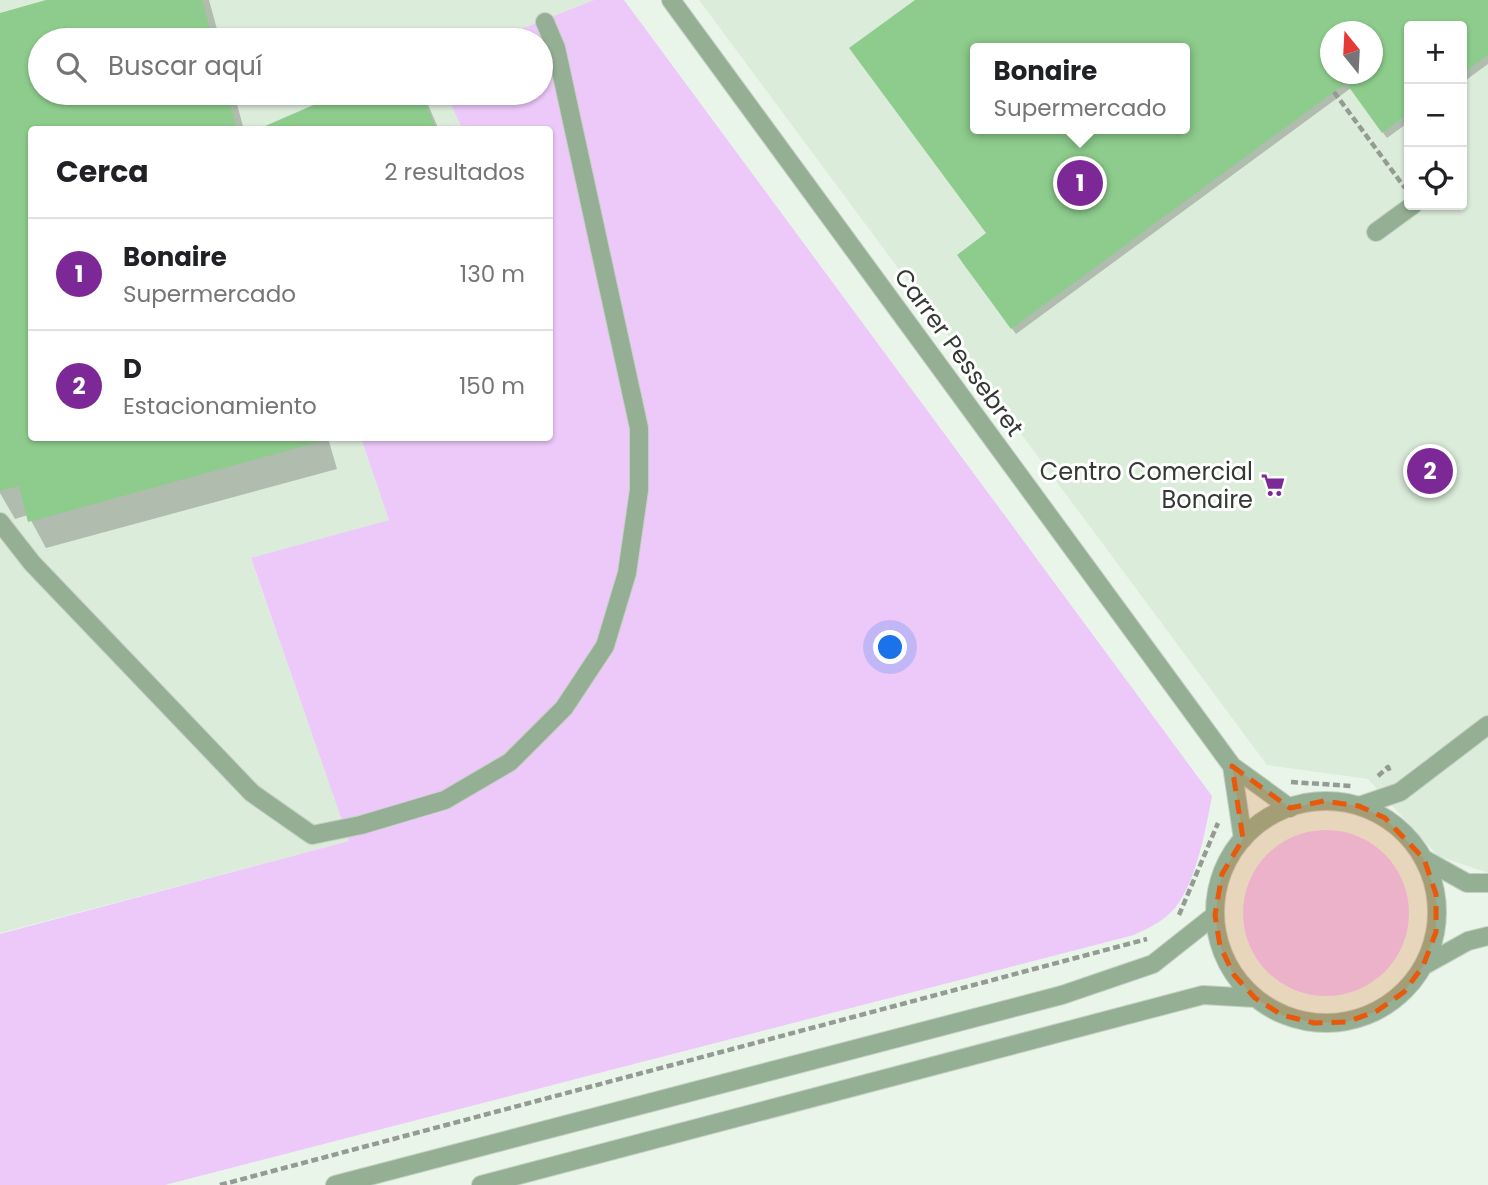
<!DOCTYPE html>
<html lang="es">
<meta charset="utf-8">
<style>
body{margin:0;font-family:Poppins,sans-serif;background:#f2f2f2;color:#202124}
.controls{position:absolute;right:21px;top:21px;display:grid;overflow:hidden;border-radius:7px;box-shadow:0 2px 5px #0004}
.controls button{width:63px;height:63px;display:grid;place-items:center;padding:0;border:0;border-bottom:2px solid #e0e0e0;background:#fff;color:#202124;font:35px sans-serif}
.compass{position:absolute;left:1320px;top:21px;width:63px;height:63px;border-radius:50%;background:#fff;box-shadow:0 2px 5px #0004;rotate:342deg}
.you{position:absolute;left:891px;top:648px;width:24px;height:24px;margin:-18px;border:5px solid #fff;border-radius:50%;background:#1a73e8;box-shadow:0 0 0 10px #1a73e833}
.badge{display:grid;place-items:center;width:46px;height:46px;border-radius:50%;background:#7d2897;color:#fff;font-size:23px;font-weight:700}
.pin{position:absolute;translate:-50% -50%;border:4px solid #fff;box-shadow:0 2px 7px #0006}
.popup{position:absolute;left:970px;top:43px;width:220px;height:91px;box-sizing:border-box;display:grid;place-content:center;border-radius:7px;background:#fff;filter:drop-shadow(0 2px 5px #0005);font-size:23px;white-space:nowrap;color:#757577}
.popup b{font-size:26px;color:#202124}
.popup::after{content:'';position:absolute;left:50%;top:100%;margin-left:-14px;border:14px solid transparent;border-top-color:#fff}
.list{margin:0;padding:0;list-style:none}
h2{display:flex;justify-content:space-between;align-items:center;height:91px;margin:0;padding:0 28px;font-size:30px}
h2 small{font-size:23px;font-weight:400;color:#757577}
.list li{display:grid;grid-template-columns:46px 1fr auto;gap:21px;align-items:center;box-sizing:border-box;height:112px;padding:0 28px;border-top:2px solid #e0e0e0}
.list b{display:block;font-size:26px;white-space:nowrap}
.list p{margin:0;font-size:23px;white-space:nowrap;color:#757577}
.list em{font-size:23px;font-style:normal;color:#757577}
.icon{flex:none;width:38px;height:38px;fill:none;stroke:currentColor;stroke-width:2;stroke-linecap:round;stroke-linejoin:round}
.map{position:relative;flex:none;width:1488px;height:1185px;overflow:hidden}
.search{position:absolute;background:#fff;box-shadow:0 2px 5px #0004;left:28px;top:28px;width:525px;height:77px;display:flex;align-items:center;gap:18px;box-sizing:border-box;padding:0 24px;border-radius:38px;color:#757577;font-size:26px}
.panel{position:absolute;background:#fff;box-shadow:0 2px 5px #0004;left:28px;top:126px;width:525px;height:315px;border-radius:7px}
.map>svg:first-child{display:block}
</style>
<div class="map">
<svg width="1488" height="1185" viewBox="0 0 1488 1185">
<rect width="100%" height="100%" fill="#e9f5e9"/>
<path fill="#dbecda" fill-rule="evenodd" d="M0 0H594L493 40H40V93H446L462 129 32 130V438H361L389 520 251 559 349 841 0 933Z
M699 0H1488V873L1438 856 1368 779 1267 765ZM1409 26H1462V205H1409ZM1330 32H1372V74H1330ZM975 48H1185V129H975Z"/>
<path fill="#edc9fa" d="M594 0H624L1212 796C1206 829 1196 882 1175 908 1164 921 1149 928 1134 935L165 1185H0V934L349 841 251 558 389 520 361 438H550V130L462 129 446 93H541V40H493Z
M1243 913a83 83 0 1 1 166 0a83 83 0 1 1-166 0Z"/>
<path fill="#0003" fill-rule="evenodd" d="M53 0H209L220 40H40V93H234L244 130H32V438H328L337 469 46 548 28 515 15 519 0 493V14Z
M917 0H1488V64L1462 83V26H1409V122L1387 138 1351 88 1016 334 962 262 988 234ZM1330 32H1372V74H1330ZM975 48H1185V129H975Z
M345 93H423L439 130H260Z"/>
<path fill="#8dcc8c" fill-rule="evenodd" d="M46 0H202L213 40H40V93H227L237 130H32V438H321L322 441 28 522 19 486 0 491V13Z
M915 0H1488V55L1462 74V26H1409V113L1382 133 1346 83 1011 329 957 255 986 233 849 48ZM1330 32H1372V74H1330ZM975 48H1185V129H975Z
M341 93H421L437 130H256Z"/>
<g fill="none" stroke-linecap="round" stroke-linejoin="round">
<g stroke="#c5cfc5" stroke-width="20">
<path id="minor" d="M671 0 1232 766 1290 808
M1376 232 1413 205
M0 522 32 563 252 793 312 835 361 825 445 800 510 762 564 708 605 646 627 573 639 490V428L556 48 545 22
M1232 766 1243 839
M1215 912a111 111 0 1 1 222 0a111 111 0 1 1-222 0Z
M1359 806 1400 792 1488 725
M1424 859 1467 883H1488
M1423 966 1468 941 1488 936
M335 1185 1062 995 1153 964 1215 915
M481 1185 1203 995 1255 998"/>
</g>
<path stroke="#939b93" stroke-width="4.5" stroke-dasharray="7 3.5" stroke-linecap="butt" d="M1334 92 1405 188
M1378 776 1388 767 1390 772
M1291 782 1352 786
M1179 915 1218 823
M220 1185 1147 939"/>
<use href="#minor" stroke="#94af93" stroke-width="18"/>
</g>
<path fill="#e8590c" fill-opacity="0.2" stroke="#e8590c" stroke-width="5" stroke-dasharray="14 9" stroke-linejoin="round" d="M1232 766 1290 808 1324 801 1359 806 1385 818 1424 859 1436 894V932L1423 966 1404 992 1377 1011 1347 1022 1314 1023 1282 1015 1255 998 1234 975 1220 946 1215 915 1222 874 1243 839Z"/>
<defs>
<g id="supermarket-bare" transform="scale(1.89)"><path d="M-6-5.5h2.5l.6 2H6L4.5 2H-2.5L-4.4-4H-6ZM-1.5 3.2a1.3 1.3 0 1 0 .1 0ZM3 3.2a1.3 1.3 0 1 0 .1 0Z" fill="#7d2897" stroke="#fff" stroke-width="2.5" paint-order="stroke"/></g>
</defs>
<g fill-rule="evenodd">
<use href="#supermarket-bare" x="1273" y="485"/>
</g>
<g text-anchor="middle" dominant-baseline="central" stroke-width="6" stroke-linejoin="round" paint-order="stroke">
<g font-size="24" fill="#343934" stroke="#fff">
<text transform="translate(959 352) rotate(54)">Carrer Pessebret</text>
</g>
<g font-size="24" fill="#343934" stroke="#fff" text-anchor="end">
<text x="1253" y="471">Centro Comercial<tspan x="1253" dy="28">Bonaire</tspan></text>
</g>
</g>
</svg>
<div class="controls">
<button>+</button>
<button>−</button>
<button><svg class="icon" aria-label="locate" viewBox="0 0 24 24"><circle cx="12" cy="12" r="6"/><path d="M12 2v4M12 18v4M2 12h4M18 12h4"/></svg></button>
</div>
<svg class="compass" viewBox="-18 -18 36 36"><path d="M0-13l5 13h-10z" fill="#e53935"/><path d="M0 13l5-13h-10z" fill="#757577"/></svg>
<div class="you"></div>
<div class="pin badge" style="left:1080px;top:183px">1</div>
<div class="popup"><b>Bonaire</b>Supermercado</div>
<div class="pin badge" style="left:1430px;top:471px">2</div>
<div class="search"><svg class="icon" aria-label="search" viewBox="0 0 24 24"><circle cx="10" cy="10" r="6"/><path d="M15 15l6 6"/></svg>Buscar aquí</div>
<section class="panel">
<h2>Cerca<small>2 resultados</small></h2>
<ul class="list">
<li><span class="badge">1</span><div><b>Bonaire</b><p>Supermercado</p></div><em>130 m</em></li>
<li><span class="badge">2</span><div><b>D</b><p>Estacionamiento</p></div><em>150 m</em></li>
</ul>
</section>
</div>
